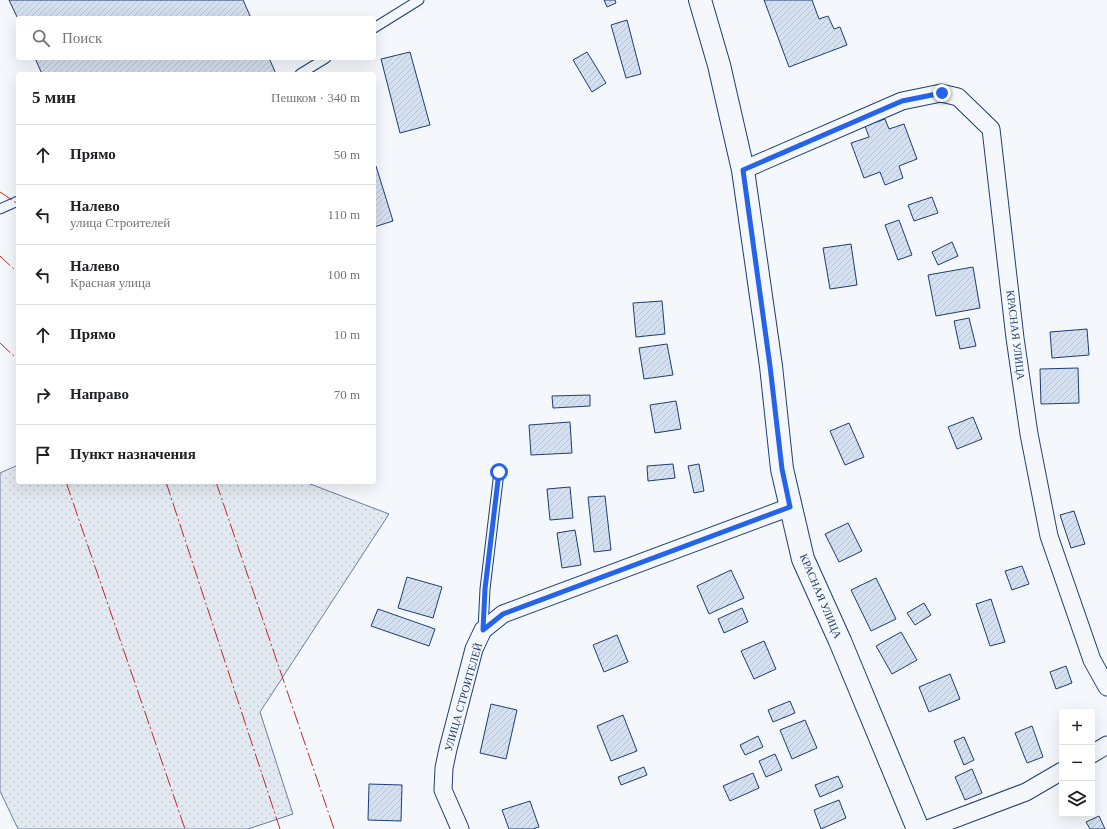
<!DOCTYPE html>
<html lang="ru">
<meta charset="utf-8">
<style>
body{margin:0;font-family:Georgia,serif;background:#f2f2f2;color:#202124}
.controls{position:absolute;right:12px;bottom:12px;display:grid;overflow:hidden;border-radius:4px;box-shadow:0 4px 16px #0002}
.controls button{width:36px;height:36px;display:grid;place-items:center;padding:0;border:0;border-bottom:1px solid #e0e0e0;background:#fff;color:#202124;font:20px sans-serif}
.stop{position:absolute;width:12px;height:12px;margin:-9px;border:3px solid #2563eb;border-radius:50%;background:#fff}
.stop.end{background:#2563eb;border-color:#fff;box-shadow:0 1px 4px #0008}
.list{margin:0;padding:0;list-style:none}
h2{display:flex;justify-content:space-between;align-items:center;height:52px;margin:0;padding:0 16px;font-size:17px}
h2 small{font-size:13px;font-weight:400;color:#757577}
.list li{display:grid;grid-template-columns:26px 1fr auto;gap:12px;align-items:center;box-sizing:border-box;height:60px;padding:0 16px;border-top:1px solid #e0e0e0}
.list b{display:block;font-size:15px;white-space:nowrap}
.list p{margin:0;font-size:13px;white-space:nowrap;color:#757577}
.list em{font-size:13px;font-style:normal;color:#757577}
.icon{flex:none;width:22px;height:22px;fill:none;stroke:currentColor;stroke-width:2;stroke-linecap:round;stroke-linejoin:round}
.map{position:relative;flex:none;width:1107px;height:829px;overflow:hidden}
.search{position:absolute;background:#fff;box-shadow:0 4px 16px #0002;left:16px;top:16px;width:360px;height:44px;display:flex;align-items:center;gap:10px;box-sizing:border-box;padding:0 14px;border-radius:4px;color:#757577;font-size:15px}
.panel{position:absolute;background:#fff;box-shadow:0 4px 16px #0002;left:16px;top:72px;width:360px;height:412px;border-radius:4px}
.map>svg:first-child{display:block}
</style>
<div class="map">
<svg width="1107" height="829" viewBox="0 0 1107 829">
<defs>
<pattern id="grass-dots" width="8" height="8" patternUnits="userSpaceOnUse"><rect width="8" height="8" fill="#e3e9f0"/><path d="M2 2h.1M6 6h.1" fill="none" stroke="#c2c9d1" stroke-width="1.8" stroke-linecap="round"/></pattern>
<pattern id="building-hatch" width="6" height="6" patternUnits="userSpaceOnUse"><rect width="6" height="6" fill="#d5e0f0"/><path d="M-1 1l2-2M0 6l6-6M5 7l2-2" fill="none" stroke="#b6c1d1"/></pattern>
</defs>
<rect width="100%" height="100%" fill="#f4f7fb"/>
<path fill="url(#grass-dots)" stroke="#687fa3" d="M18 465V482H305L389 514 260 712 293 814 248 829H18L0 791V473Z"/>
<path fill="url(#building-hatch)" stroke="#1d3f73" d="M9 0H243L251 18H18V19Z
M604 0H615L616 3 607 7Z
M764 0H812L819 19 828 16 834 29 840 27 847 45 789 67Z
M627 20 641 74 626 78 611 25Z
M410 52 430 125 400 133 381 59Z
M587 52 606 83 592 92 573 60Z
M35 58H269L276 74H42Z
M885 119 889 129 904 124 917 159 899 166 903 178 885 185 880 172 864 178 851 143 869 137 865 126Z
M374 166H376L393 221 374 227Z
M932 197 938 213 914 221 908 205Z
M899 220 912 255 898 260 885 225Z
M952 242 958 256 938 265 932 252Z
M851 244 857 285 830 289 823 248Z
M973 267 980 308 936 316 928 275Z
M662 301 665 334 636 337 633 303Z
M969 318 976 346 960 349 954 321Z
M1087 329 1089 355 1052 358 1050 332Z
M667 344 673 375 644 379 639 348Z
M1078 368 1079 403 1041 404 1040 369Z
M590 395V406L553 408 552 396Z
M676 401 681 429 655 433 650 405Z
M973 417 982 439 957 449 948 427Z
M570 422 572 453 531 455 529 425Z
M849 423 864 457 845 465 830 431Z
M673 464 675 478 648 481 647 466Z
M699 464 704 491 694 493 688 466Z
M570 487 573 518 550 520 547 489Z
M605 496 611 550 594 552 588 497Z
M1074 511 1085 544 1071 548 1060 515Z
M848 523 862 551 839 562 825 534Z
M575 530 581 565 562 568 557 533Z
M1022 566 1029 584 1012 590 1005 571Z
M731 570 744 598 709 614 697 586Z
M407 577 442 587 433 618 398 608Z
M876 578 896 619 871 631 851 590Z
M991 599 1005 642 990 646 976 604Z
M924 603 931 615 915 625 907 613Z
M742 608 748 622 724 633 718 619Z
M378 609 435 629 429 646 371 626Z
M901 632 917 660 892 674 876 646Z
M617 635 628 662 604 672 593 645Z
M764 641 776 669 754 679 741 651Z
M1066 666 1072 683 1056 689 1050 672Z
M950 674 960 699 929 712 919 687Z
M790 701 795 713 773 722 768 710Z
M491 704 517 710 506 759 480 753Z
M623 715 637 751 611 761 597 726Z
M805 720 817 748 792 759 780 730Z
M1032 726 1043 757 1027 763 1015 733Z
M758 736 763 747 745 755 740 745Z
M964 737 974 760 964 765 954 741Z
M775 754 782 770 766 777 759 761Z
M644 767 647 775 621 785 618 777Z
M972 769 982 793 965 800 955 777Z
M753 773 759 788 730 801 723 786Z
M838 776 843 787 820 797 815 785Z
M369 784 402 785 401 821 368 820Z
M839 800 846 818 821 829 814 810Z
M530 801 539 827 533 829H509L502 810Z
M1099 816 1105 829H1090L1086 822Z"/>
<g fill="none" stroke-linecap="round" stroke-linejoin="round">
<g stroke="#1d3f73" stroke-width="11">
<path id="lane" d="M374 28 419 0
M300 74 326 58
M0 209 18 201
M483 630 485 589 499 472"/>
</g>
<g stroke="#1d3f73" stroke-width="19">
<path id="street" d="M743 170 902 101 941 93 958 97 991 129 1015 338 1029 434 1049 536 1092 660 1107 687
M1092 754 1107 745
M460 829 443 790 444 768 448 749 474 649 483 630 503 614 790 507
M928 829 1026 792 1062 771"/>
</g>
<g stroke="#1d3f73" stroke-width="24">
<path id="secondary" d="M700 0 719 65 743 170 771 366 782 469 803 559 840 641 918 829"/>
</g>
<use href="#lane" stroke="#f4f7fb" stroke-width="9"/>
<use href="#street" stroke="#f4f7fb" stroke-width="17"/>
<use href="#secondary" stroke="#f4f7fb" stroke-width="22"/>
<path stroke="#c62828" stroke-width="1" stroke-dasharray="14 3 2 3" stroke-linecap="butt" d="M0 192 18 204
M0 256 18 273
M0 343 18 360
M66 482 185 829
M166 482 280 829
M216 482 334 829"/>
</g>
<g fill="none" stroke-linecap="round" stroke-linejoin="round">
<path stroke="#2563eb" stroke-width="5" d="M499 472 485 589 483 630 503 614 790 507 782 469 770 366 743 170 902 101 942 93"/>
</g>
<g text-anchor="middle" dominant-baseline="central" stroke-width="3" stroke-linejoin="round" paint-order="stroke">
<g font-size="11" fill="#1d3f73" stroke="#f4f7fb">
<text transform="translate(1016 335) rotate(83)">КРАСНАЯ УЛИЦА</text>
<text transform="translate(821 596) rotate(67)">КРАСНАЯ УЛИЦА</text>
<text transform="translate(463 697) rotate(-74)">УЛИЦА СТРОИТЕЛЕЙ</text>
</g>
</g>
</svg>
<div class="controls">
<button>+</button>
<button>−</button>
<button><svg class="icon" aria-label="layers" viewBox="0 0 24 24"><path d="M12 4l9 5-9 5-9-5zM3 14l9 5 9-5"/></svg></button>
</div>
<div class="stop" style="left:499px;top:472px"></div>
<div class="stop end" style="left:942px;top:93px"></div>
<div class="search"><svg class="icon" aria-label="search" viewBox="0 0 24 24"><circle cx="10" cy="10" r="6"/><path d="M15 15l6 6"/></svg>Поиск</div>
<section class="panel">
<h2>5 мин<small>Пешком · 340 m</small></h2>
<ul class="list">
<li><svg class="icon" aria-label="ahead" viewBox="0 0 24 24"><path d="M12 20V5M6 11l6-6 6 6"/></svg><div><b>Прямо</b></div><em>50 m</em></li>
<li><svg class="icon" aria-label="left" viewBox="0 0 24 24"><path d="M17 20v-9H6M10 6l-5 5 5 5"/></svg><div><b>Налево</b><p>улица Строителей</p></div><em>110 m</em></li>
<li><svg class="icon" aria-label="left" viewBox="0 0 24 24"><path d="M17 20v-9H6M10 6l-5 5 5 5"/></svg><div><b>Налево</b><p>Красная улица</p></div><em>100 m</em></li>
<li><svg class="icon" aria-label="ahead" viewBox="0 0 24 24"><path d="M12 20V5M6 11l6-6 6 6"/></svg><div><b>Прямо</b></div><em>10 m</em></li>
<li><svg class="icon" aria-label="right" viewBox="0 0 24 24"><path d="M7 20v-9h11M14 6l5 5-5 5"/></svg><div><b>Направо</b></div><em>70 m</em></li>
<li><svg class="icon" aria-label="arrive" viewBox="0 0 24 24"><path d="M6 21V4h12l-3 4 3 4H6"/></svg><div><b>Пункт назначения</b></div></li>
</ul>
</section>
</div>
